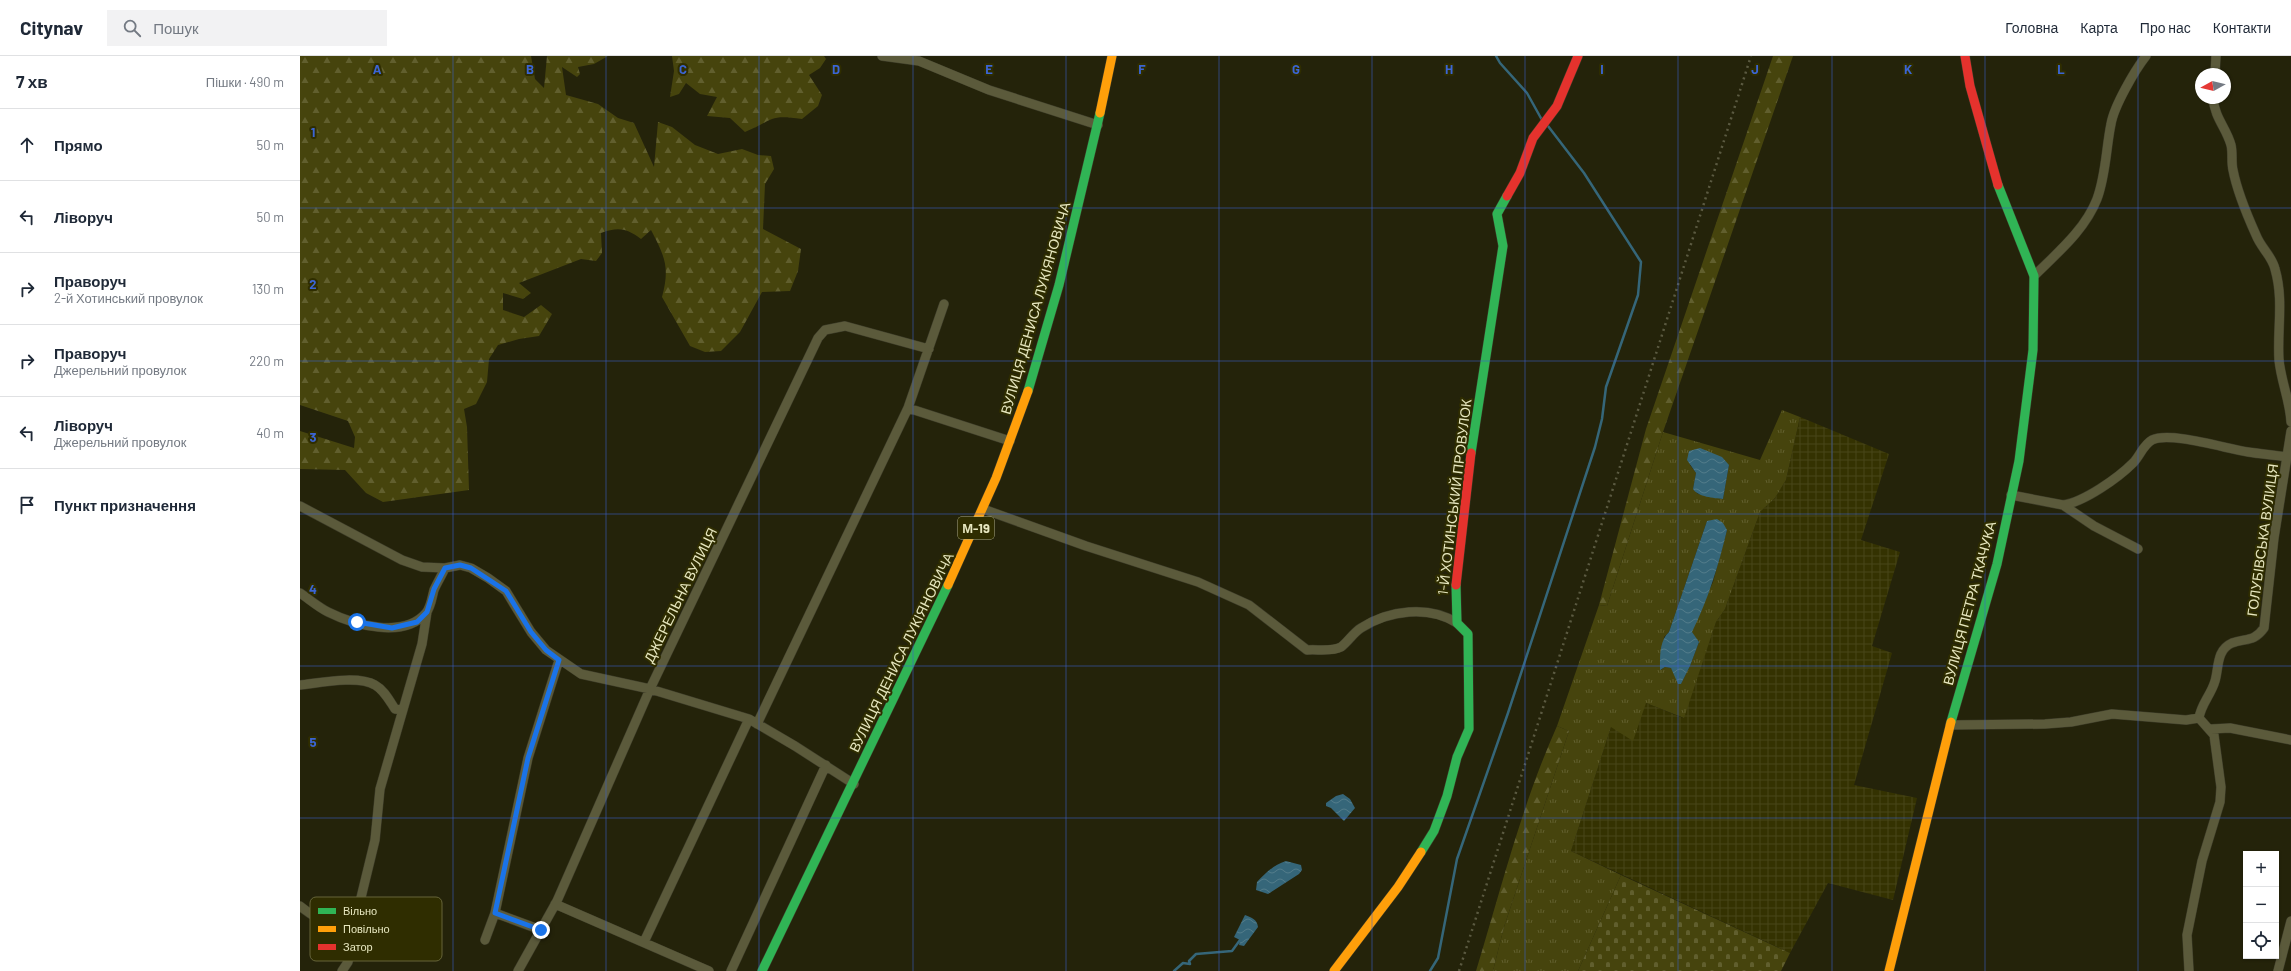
<!DOCTYPE html>
<html lang="uk">
<meta charset="utf-8">
<style>
body{margin:0;font-family:Barlow,sans-serif;background:#f2f2f3;color:#1f2937}
.controls{position:absolute;right:12px;bottom:12px;display:grid;overflow:hidden;border-radius:0px;box-shadow:0 1px 3px #0004}
.controls button{width:36px;height:36px;display:grid;place-items:center;padding:0;border:0;border-bottom:1px solid #e0e1e3;background:#fff;color:#1f2937;font:20px sans-serif}
.compass{position:absolute;left:1895px;top:12px;width:36px;height:36px;border-radius:50%;background:#fff;box-shadow:0 1px 3px #0004;rotate:262deg}
.stop{position:absolute;width:12px;height:12px;margin:-9px;border:3px solid #1a73e8;border-radius:50%;background:#fff}
.stop.end{background:#1a73e8;border-color:#fff;box-shadow:0 1px 4px #0008}
.list{margin:0;padding:0;list-style:none}
h2{display:flex;justify-content:space-between;align-items:center;height:52px;margin:0;padding:0 16px;font-size:17px}
h2 small{font-size:13px;font-weight:400;color:#747a83}
.list li{display:grid;grid-template-columns:26px 1fr auto;gap:12px;align-items:center;box-sizing:border-box;height:72px;padding:0 16px;border-top:1px solid #e0e1e3}
.list b{display:block;font-size:15px;white-space:nowrap}
.list p{margin:0;font-size:13px;white-space:nowrap;color:#747a83}
.list em{font-size:13px;font-style:normal;color:#747a83}
.icon{flex:none;width:22px;height:22px;fill:none;stroke:currentColor;stroke-width:2;stroke-linecap:round;stroke-linejoin:round}
.map{position:relative;flex:none;width:1991px;height:915px;overflow:hidden}
header{display:flex;align-items:center;gap:24px;box-sizing:border-box;height:56px;padding:0 20px;background:#fff;border-bottom:1px solid #e0e1e3}
header strong{font-size:19px}
nav{display:flex;gap:22px;margin-inline-start:auto;font-size:14px}
.search{width:280px;height:36px;background:#f2f2f3;display:flex;align-items:center;gap:10px;box-sizing:border-box;padding:0 14px;border-radius:0px;color:#747a83;font-size:15px}
main{display:flex}
aside{flex:1;background:#fff}
.map>svg:first-child{display:block}
</style>
<header>
<strong>Citynav</strong>
<div class="search"><svg class="icon" aria-label="search" viewBox="0 0 24 24"><circle cx="10" cy="10" r="6"/><path d="M15 15l6 6"/></svg>Пошук</div>
<nav><a>Головна</a><a>Карта</a><a>Про нас</a><a>Контакти</a></nav>
</header>
<main>
<aside>
<h2>7 хв<small>Пішки · 490 m</small></h2>
<ul class="list">
<li><svg class="icon" aria-label="ahead" viewBox="0 0 24 24"><path d="M12 20V5M6 11l6-6 6 6"/></svg><div><b>Прямо</b></div><em>50 m</em></li>
<li><svg class="icon" aria-label="left" viewBox="0 0 24 24"><path d="M17 20v-9H6M10 6l-5 5 5 5"/></svg><div><b>Ліворуч</b></div><em>50 m</em></li>
<li><svg class="icon" aria-label="right" viewBox="0 0 24 24"><path d="M7 20v-9h11M14 6l5 5-5 5"/></svg><div><b>Праворуч</b><p>2-й Хотинський провулок</p></div><em>130 m</em></li>
<li><svg class="icon" aria-label="right" viewBox="0 0 24 24"><path d="M7 20v-9h11M14 6l5 5-5 5"/></svg><div><b>Праворуч</b><p>Джерельний провулок</p></div><em>220 m</em></li>
<li><svg class="icon" aria-label="left" viewBox="0 0 24 24"><path d="M17 20v-9H6M10 6l-5 5 5 5"/></svg><div><b>Ліворуч</b><p>Джерельний провулок</p></div><em>40 m</em></li>
<li><svg class="icon" aria-label="arrive" viewBox="0 0 24 24"><path d="M6 21V4h12l-3 4 3 4H6"/></svg><div><b>Пункт призначення</b></div></li>
</ul>
</aside>
<div class="map">
<svg width="1991" height="915" viewBox="0 0 1991 915">
<defs>
<pattern id="industrial-grid" width="8" height="8" patternUnits="userSpaceOnUse"><rect width="8" height="8" fill="#343201"/><path d="M0 4h8M4 0v8" fill="none" stroke="#484618"/></pattern>
<pattern id="grass-tufts" width="24" height="20" patternUnits="userSpaceOnUse"><rect width="24" height="20" fill="#46440d"/><path d="M3 7l-1-3M5 7V3M7 7l1-3M15 17l-1-3M17 17v-4M19 17l1-3" fill="none" stroke="#615f2e"/></pattern>
<pattern id="forest-firs" width="22" height="20" patternUnits="userSpaceOnUse"><rect width="22" height="20" fill="#46440d"/><path d="M5 1l3.5 6h-7zM16 11l3.5 6h-7z" fill="#615f2e"/></pattern>
<pattern id="cemetery-stones" width="16" height="16" patternUnits="userSpaceOnUse"><rect width="16" height="16" fill="#46440d"/><path d="M2 7V4a2 2 0 0 1 4 0v3zM10 15v-3a2 2 0 0 1 4 0v3z" fill="#615f2e"/></pattern>
<pattern id="water-waves" width="16" height="10" patternUnits="userSpaceOnUse"><rect width="16" height="10" fill="#356679"/><path d="M0 5q4-4 8 0t8 0" fill="none" stroke="#527c8a"/></pattern>
</defs>
<rect width="100%" height="100%" fill="#24230a"/>
<path fill="url(#industrial-grid)" d="M1500 361 1589 398 1561 484 1600 496 1572 590 1592 597 1554 729 1617 742 1593 844 1528 827 1490 897 1271 795 1311 671 1346 647 1383 662 1416 566 1425 553 1460 456 1475 442 1486 424Z"/>
<path fill="url(#grass-tufts)" fill-rule="evenodd" d="M1482 354 1500 361 1486 424 1475 442 1460 456 1425 553 1416 566 1384 662 1346 647 1333 685 1311 671 1271 795 1321 819 1278 915H1193L1204 871 1269 675 1257 670 1299 549 1307 550 1363 376 1460 404ZM1390 409H1429L1423 443 1398 438 1393 433 1396 417ZM1407 465 1427 474 1413 526 1391 576 1399 586 1390 610 1381 628 1371 612 1365 611 1361 614 1364 581 1369 576Z"/>
<path fill="url(#forest-firs)" d="M0 0H231L235 23 244 32 247 0H308L294 8 278 11 280 18 277 21 262 11 266 39 298 48 318 62 334 67 354 111 358 66 372 71 395 89 418 98 442 93 458 99 471 100 474 113 465 128 463 173 501 193 498 215 490 235 462 236 440 276 421 295 405 296 390 290 362 241C370 211 365 201 351 174L341 183C326 172 318 171 301 177L302 197 296 205 281 203 219 227 231 237 223 243 203 237V254L224 261 241 249 252 258 239 280 219 283 198 289 189 303 187 326 176 348 164 353 167 371 169 434 83 446 66 437 45 414 0 413V375L54 392 55 381 48 365 0 349Z
M372 0H524L526 3 520 12 509 19 522 39 518 50 502 63C468 58 474 64 445 76L430 62 407 60 417 41 400 38 386 27 379 38 370 41 374 15Z
M1473 0H1493L1363 376 1307 550 1299 549 1346 373Z
M1257 670 1269 675 1204 871 1193 915H1176C1201 833 1222 748 1257 670Z"/>
<path fill="url(#cemetery-stones)" d="M1321 819 1490 897 1481 915H1278Z"/>
<path fill="url(#water-waves)" d="M1400 392 1422 401 1429 409 1423 443C1414 442 1398 441 1393 433L1396 417 1387 404 1389 395Z
M1417 463 1423 467 1427 474C1419 508 1408 544 1392 576L1399 586 1390 610 1381 628H1378L1371 612 1365 611 1360 614C1360 602 1359 585 1369 576L1407 465Z
M1043 738 1050 743 1055 752 1044 765 1031 752 1026 750V747L1036 740Z
M986 805 1001 809 1002 814 999 818 968 838 956 834 957 826C966 817 973 809 986 805Z
M945 859C952 862 957 863 958 871L944 890 939 889 940 884 934 881Z"/>
<g fill="none" stroke-linecap="round" stroke-linejoin="round">
<path stroke="#356679" stroke-width="2.5" d="M1196 0 1200 7 1227 37 1242 64
M874 915 883 907 890 908 889 905 896 898 932 895 940 884
M1130 915 1138 902 1157 803 1208 657 1295 391 1302 363 1306 331 1338 239 1341 206 1284 117 1248 70"/>
<g stroke="#3d3c29" stroke-width="10">
<path id="street" d="M582 0 619 5 689 34 798 69
M1915 18 1916 0
M1913 42C1915 63 1926 71 1931 89 1933 97 1931 106 1933 114 1937 135 1947 159 1956 179 1961 192 1972 200 1975 213 1984 244 1977 273 1979 304 1981 325 1990 345 1991 366
M1734 220C1757 197 1785 174 1797 143 1806 119 1806 92 1811 68 1814 50 1835 14 1846 0
M608 352 710 385
M1711 439 1763 449C1784 446 1818 422 1833 407 1840 400 1843 389 1852 384 1870 375 1927 393 1948 396 1961 398 1974 399 1987 401
M1763 449 1794 470 1838 493
M0 450 102 504 122 511 145 512 160 509 171 512 188 522 206 535 231 576 246 594 281 618 350 633 449 663 495 690 554 728
M683 453 786 490 898 526 949 549 1007 594C1017 593 1032 596 1041 591 1048 586 1053 577 1061 572 1089 554 1129 549 1157 567
M0 537C9 543 18 551 28 556 54 569 104 583 126 557 131 551 132 541 134 534 137 527 142 519 145 512
M0 629C19 627 58 619 75 629 84 634 89 644 95 653L102 654
M457 668 608 352 644 248
M1650 669 1745 668 1771 666 1812 658 1886 664 1899 662
M1911 673 1930 672 1991 684
M255 848 409 915
M0 850C22 868 31 869 57 858L75 784 80 733 122 588 127 556
M241 874 195 857 228 702 259 604
M185 884 195 857
M344 886 449 663
M42 915 48 906 57 858
M218 915 257 845 350 633 518 282 525 274 545 270 629 293
M431 915 526 709
M1889 915 1887 879 1902 805 1920 746 1921 731 1914 679 1899 662C1901 648 1911 639 1915 625 1919 612 1916 594 1932 587 1946 582 1954 586 1964 572L1974 482 1991 375
M1978 915 1991 865"/>
</g>
<g stroke="#3d3c29" stroke-width="10">
<path id="fast" d="M728 335 759 229 800 57
M1171 397 1203 190 1197 158 1207 140
M1651 666 1697 508 1719 405 1733 294 1734 220 1698 129
M1121 796 1134 775 1147 740 1157 701 1169 673 1168 578 1157 567 1156 529
M462 915 648 529"/>
</g>
<g stroke="#3d3c29" stroke-width="10">
<path id="slow" d="M800 57 812 0
M648 529 696 422 728 335
M1034 915 1098 831 1121 796
M1589 915 1651 666"/>
</g>
<g stroke="#3d3c29" stroke-width="10">
<path id="jam" d="M1665 0 1670 30 1698 129
M1207 140 1220 117 1233 82 1257 50 1278 0
M1156 529 1171 397"/>
</g>
<use href="#street" stroke="#5b5a3b" stroke-width="9"/>
<use href="#fast" stroke="#30b455" stroke-width="9"/>
<use href="#slow" stroke="#ff9f0a" stroke-width="9"/>
<use href="#jam" stroke="#e5322d" stroke-width="9"/>
<path stroke="#5b5a41" stroke-width="2.5" stroke-dasharray="2 4" stroke-linecap="butt" d="M1159 915 1451 0"/>
</g>
<g fill="none" stroke-linecap="round" stroke-linejoin="round">
<path stroke="#1a73e8" stroke-width="5" d="M57 566 92 572 117 566 127 556 134 533 145 512 160 509 171 512 206 535 231 576 246 594 259 604 228 702 195 857 241 874"/>
</g>
<path fill="none" stroke="#3b65d4" stroke-width="1" stroke-opacity="0.55" d="M153 0V915M306 0V915M459 0V915M613 0V915M766 0V915M919 0V915M1072 0V915M1225 0V915M1378 0V915M1532 0V915M1685 0V915M1838 0V915M0 152H1991M0 305H1991M0 458H1991M0 610H1991M0 762H1991"/>
<g text-anchor="middle" dominant-baseline="central" stroke-width="4" stroke-linejoin="round" paint-order="stroke">
<rect fill="#2f2d00" stroke="#b0af86" stroke-width="1" x="658" y="461" width="36" height="22" rx="3"/>
<g font-size="13" font-weight="bold" fill="#e7e7bf">
<text x="676" y="472">М-19</text>
</g>
<g font-size="14" fill="#e7e7bf" stroke="#2f2d00">
<text transform="translate(735 252) rotate(-74)">ВУЛИЦЯ ДЕНИСА ЛУКІЯНОВИЧА</text>
<text transform="translate(1154 441) rotate(-83)">1-Й ХОТИНСЬКИЙ ПРОВУЛОК</text>
<text transform="translate(1962 484) rotate(-82)">ГОЛУБІВСЬКА ВУЛИЦЯ</text>
<text transform="translate(380 539) rotate(-64)">ДЖЕРЕЛЬНА ВУЛИЦЯ</text>
<text transform="translate(1669 547) rotate(-75)">ВУЛИЦЯ ПЕТРА ТКАЧУКА</text>
<text transform="translate(601 596) rotate(-64)">ВУЛИЦЯ ДЕНИСА ЛУКІЯНОВИЧА</text>
</g>
</g>
<rect x="10" y="841" width="132" height="64" rx="6" fill="#2f2d00" stroke="#666539" stroke-width="1"/>
<rect x="18" y="852" width="18" height="6" fill="#30b455"/>
<rect x="18" y="870" width="18" height="6" fill="#ff9f0a"/>
<rect x="18" y="888" width="18" height="6" fill="#e5322d"/>
<g font-size="11" fill="#e7e7bf">
<text x="43" y="859">Вільно</text>
<text x="43" y="877">Повільно</text>
<text x="43" y="895">Затор</text>
</g>
<g font-size="13" text-anchor="middle" font-weight="bold" fill="#3b65d4" stroke="#2f2d00" stroke-width="4" stroke-linejoin="round" paint-order="stroke">
<text x="77" y="18">A</text>
<text x="230" y="18">B</text>
<text x="383" y="18">C</text>
<text x="536" y="18">D</text>
<text x="689" y="18">E</text>
<text x="842" y="18">F</text>
<text x="996" y="18">G</text>
<text x="1149" y="18">H</text>
<text x="1302" y="18">I</text>
<text x="1455" y="18">J</text>
<text x="1608" y="18">K</text>
<text x="1761" y="18">L</text>
<text x="13" y="81">1</text>
<text x="13" y="233">2</text>
<text x="13" y="386">3</text>
<text x="13" y="538">4</text>
<text x="13" y="691">5</text>
</g>
</svg>
<div class="controls">
<button>+</button>
<button>−</button>
<button><svg class="icon" aria-label="locate" viewBox="0 0 24 24"><circle cx="12" cy="12" r="6"/><path d="M12 2v4M12 18v4M2 12h4M18 12h4"/></svg></button>
</div>
<svg class="compass" viewBox="-18 -18 36 36"><path d="M0-13l5 13h-10z" fill="#e53935"/><path d="M0 13l5-13h-10z" fill="#747a83"/></svg>
<div class="stop" style="left:57px;top:566px"></div>
<div class="stop end" style="left:241px;top:874px"></div>
</div>
</main>
